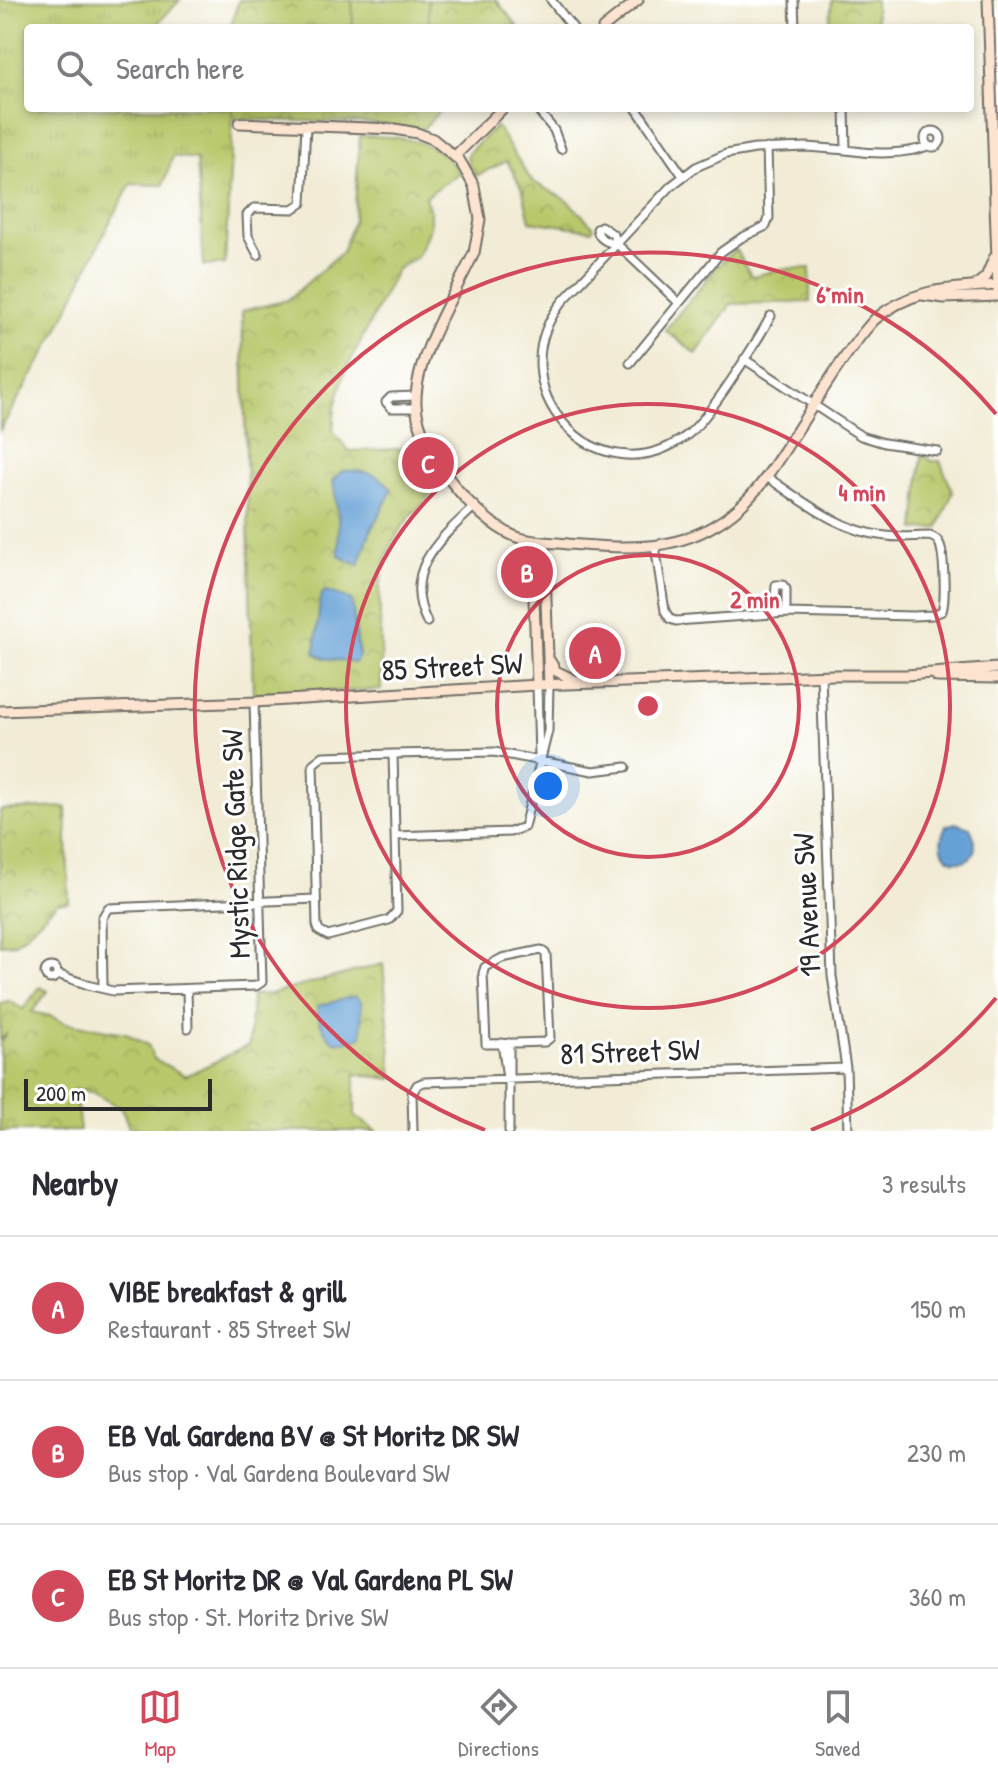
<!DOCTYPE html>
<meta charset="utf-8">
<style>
body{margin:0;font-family:"Patrick Hand",sans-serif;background:#f2f2f3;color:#2b2b33}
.scale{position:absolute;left:24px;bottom:20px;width:188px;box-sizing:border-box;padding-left:8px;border:4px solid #2b2b2b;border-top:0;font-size:22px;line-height:28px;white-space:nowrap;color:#2b2b2b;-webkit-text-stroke:6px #fff;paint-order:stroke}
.you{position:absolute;left:548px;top:786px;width:28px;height:28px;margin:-20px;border:6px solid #fff;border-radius:50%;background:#1a73e8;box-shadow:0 0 0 12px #1a73e833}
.badge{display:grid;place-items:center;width:52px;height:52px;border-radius:50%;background:#d1495b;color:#fff;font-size:26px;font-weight:700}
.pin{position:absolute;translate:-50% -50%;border:4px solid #fff;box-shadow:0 2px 8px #0006}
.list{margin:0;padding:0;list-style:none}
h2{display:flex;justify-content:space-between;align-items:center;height:104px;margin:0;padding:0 32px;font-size:34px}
h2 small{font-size:26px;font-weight:400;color:#7c7c81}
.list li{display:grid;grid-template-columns:52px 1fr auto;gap:24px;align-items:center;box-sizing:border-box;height:144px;padding:0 32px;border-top:2px solid #e1e1e2}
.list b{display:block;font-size:30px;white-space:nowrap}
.list p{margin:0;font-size:26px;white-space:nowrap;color:#7c7c81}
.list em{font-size:26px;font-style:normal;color:#7c7c81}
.icon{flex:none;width:44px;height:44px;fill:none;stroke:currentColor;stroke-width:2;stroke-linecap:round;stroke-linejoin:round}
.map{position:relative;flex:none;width:998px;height:1131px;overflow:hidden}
.search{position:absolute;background:#fff;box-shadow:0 4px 12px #0003;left:24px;right:24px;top:24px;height:88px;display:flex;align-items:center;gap:20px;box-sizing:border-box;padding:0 28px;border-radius:8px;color:#7c7c81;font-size:30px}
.sheet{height:536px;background:#fff}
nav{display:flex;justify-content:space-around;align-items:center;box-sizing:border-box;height:112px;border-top:2px solid #e1e1e2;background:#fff;font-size:22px;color:#7c7c81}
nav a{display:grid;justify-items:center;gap:4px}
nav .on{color:#d1495b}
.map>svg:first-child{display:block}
</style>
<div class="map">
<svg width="998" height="1131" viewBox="0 0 998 1131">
<defs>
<pattern id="grass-tufts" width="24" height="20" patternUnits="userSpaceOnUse" patternTransform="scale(2)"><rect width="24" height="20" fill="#b8c86b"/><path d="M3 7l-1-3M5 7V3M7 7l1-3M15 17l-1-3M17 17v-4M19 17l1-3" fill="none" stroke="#9eac5d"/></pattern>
<pattern id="park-crowns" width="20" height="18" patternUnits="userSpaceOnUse" patternTransform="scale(2)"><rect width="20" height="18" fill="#b8c86b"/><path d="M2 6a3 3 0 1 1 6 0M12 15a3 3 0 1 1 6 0" fill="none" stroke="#9eac5d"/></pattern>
</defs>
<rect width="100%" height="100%" fill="#fff"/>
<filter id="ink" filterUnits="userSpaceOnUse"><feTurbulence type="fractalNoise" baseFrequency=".0125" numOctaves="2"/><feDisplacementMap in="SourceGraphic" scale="16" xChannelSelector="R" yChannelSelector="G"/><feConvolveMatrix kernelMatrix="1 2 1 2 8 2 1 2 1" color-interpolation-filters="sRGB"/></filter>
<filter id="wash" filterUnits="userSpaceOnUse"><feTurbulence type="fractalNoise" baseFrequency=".006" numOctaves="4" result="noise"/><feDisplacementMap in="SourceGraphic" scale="32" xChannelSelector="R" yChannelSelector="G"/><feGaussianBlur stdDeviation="1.8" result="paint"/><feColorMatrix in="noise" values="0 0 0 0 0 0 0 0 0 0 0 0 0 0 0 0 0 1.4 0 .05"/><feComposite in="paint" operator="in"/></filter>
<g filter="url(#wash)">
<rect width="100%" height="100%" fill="#f2ecd6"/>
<path fill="url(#grass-tufts)" stroke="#727a4b" stroke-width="2" d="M0 0H180L153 28H28V108H232L233 116 225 264 204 266 197 159 173 156 163 185 131 184 106 229 56 334 0 430Z"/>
<path fill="url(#park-crowns)" stroke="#727a4b" stroke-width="2" d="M239 0H496L519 28H230Z
M832 0H875L876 28H829Z
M232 108H442L422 130 370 123 238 119 233 116Z
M496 126 532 181 568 201 594 227 592 230 530 221 523 191 507 161 476 176 468 164 467 154Z
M360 136C398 136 437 138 459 173L425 197 430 211V227L417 257 397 269 344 374 335 407 333 431 349 451 420 448 444 483C357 558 385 590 381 690L253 694 242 311 288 300 342 252 354 219Z
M735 249 751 275 755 276 780 269 810 268V302L731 304 696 354 665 330 717 267Z
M922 454 931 461H940L953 492 938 528 915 530Z
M66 807 69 902 57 903 26 934 15 943 0 944V810Z
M383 964 393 1079 355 1074V1116L377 1131H162L129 1128 122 1109 92 1092 75 1089 80 1131H0V1043L7 1033 0 1040V1003L9 1001 23 1009 40 987 48 991 32 1012 50 1016 66 1023 126 1033 148 1045 154 1059 186 1076 249 1045 252 995 271 994Z"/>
<path fill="#b8c86b" stroke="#727a4b" stroke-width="2" d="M352 0H428L429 28H353Z"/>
<path fill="#66a1d6" stroke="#486680" stroke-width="2" d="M342 471C361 470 381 472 392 490L370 532 359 565 339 556 338 513 333 480Z
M326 591 348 598 352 603 359 656 355 663C343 660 324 661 315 653L320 600 321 594Z
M955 823 970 828C994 874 923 871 946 826Z
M355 996 361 1001 362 1036C356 1040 343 1043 335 1041 325 1039 316 1015 317 1006Z"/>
</g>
<g filter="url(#ink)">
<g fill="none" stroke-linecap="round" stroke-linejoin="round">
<g stroke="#716f67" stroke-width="11">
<path id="street" d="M551 0 573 28
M794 0 795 28
M536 108 554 130 561 149
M636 108 683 176
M925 139a8 8 0 1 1 16 0a8 8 0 1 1-16 0Z
M846 150C871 154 905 155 928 146
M601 226 614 235 617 244C608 243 598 239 597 229Z
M617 244 679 303
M258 255 248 236 247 215 254 208 293 209 302 203 306 126
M771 316C756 343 709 419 686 436 597 501 493 386 563 301L671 186 696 167 726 154 755 149 807 147 846 150 845 108
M744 359 861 436 884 443 937 451
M630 363 721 252 741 238 766 226 769 218 767 148
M416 396 391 397 386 402 391 408H416
M655 546 665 611 670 619 676 621 786 613 913 616 933 615 942 611C946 600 944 556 940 545 938 539 936 539 930 536 915 536 900 538 886 536 839 531 804 502 767 477
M774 614 776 585H783L786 589V613
M427 622C401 570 441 538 475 506
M821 675 832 976 846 1068 848 1131
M537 685 539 758
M393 754 397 911 389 920 328 936 319 931 317 925 313 764 323 756Z
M393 754 494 752 593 771 626 767
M395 836 510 832 524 827 548 731 549 685
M541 950 546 954 550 1038 545 1042 486 1044 483 973 485 967 502 958Z
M45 973a6 6 0 1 1 12 0a6 6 0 1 1-12 0Z
M57 974 91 986 113 991 256 986 262 982 254 702
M103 988 102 918 108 908 316 899
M187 989 188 1028
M502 1043 507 1078
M509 1043V1131
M413 1131 412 1094 417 1085 424 1082 846 1068"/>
</g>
<g stroke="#716f67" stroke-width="13">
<path id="secondary" d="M988 0 998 290
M603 28 638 0
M239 123 395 129 417 133 433 139 460 161 474 186 480 219 474 253C454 295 414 359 416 404 418 450 473 518 514 536 531 543 550 542 568 544 619 548 669 553 715 525 750 505 770 473 791 440 817 400 842 356 874 320 913 287 950 289 998 285
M455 156 503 108
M976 285 986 277 994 258
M922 295 944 298 998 296
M532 541 537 685
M544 542 549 685
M550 661 556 671 579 682
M937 677 998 678
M0 711 254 702 537 685 833 675H906L998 668"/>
</g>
<use href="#street" stroke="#fff" stroke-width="7"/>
<use href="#secondary" stroke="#fde4d1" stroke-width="9"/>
</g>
</g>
<g fill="none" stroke="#d1495b" stroke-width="4">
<circle cx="648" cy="706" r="151"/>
<circle cx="648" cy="706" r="302"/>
<path d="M996 998A454 454 0 0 1 811 1130M485 1130A454 454 0 1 1 996 414"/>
</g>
<g text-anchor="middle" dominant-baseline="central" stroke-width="6" stroke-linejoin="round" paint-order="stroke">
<g font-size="30" fill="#2b2b2b" stroke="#fff">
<text transform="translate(452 666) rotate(-3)">85 Street SW</text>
<text transform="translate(235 844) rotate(-92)">Mystic Ridge Gate SW</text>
<text transform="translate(806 905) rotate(-93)">19 Avenue SW</text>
<text transform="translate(630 1051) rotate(-2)">81 Street SW</text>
</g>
</g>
<circle cx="648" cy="706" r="12" fill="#d1495b" stroke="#fff" stroke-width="4"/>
<g font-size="24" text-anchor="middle" font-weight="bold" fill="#d1495b" stroke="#fff" stroke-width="6" stroke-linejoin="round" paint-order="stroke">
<text x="840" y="303">6 min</text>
<text x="862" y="501">4 min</text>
<text x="755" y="608">2 min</text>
</g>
</svg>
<div class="scale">200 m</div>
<div class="you"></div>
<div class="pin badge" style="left:595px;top:653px">A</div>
<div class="pin badge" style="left:527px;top:572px">B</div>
<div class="pin badge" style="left:428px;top:463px">C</div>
<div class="search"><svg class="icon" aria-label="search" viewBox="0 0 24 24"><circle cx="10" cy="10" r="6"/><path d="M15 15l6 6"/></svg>Search here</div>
</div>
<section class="sheet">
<h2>Nearby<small>3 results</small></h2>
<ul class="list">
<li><span class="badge">A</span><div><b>VIBE breakfast &amp; grill</b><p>Restaurant · 85 Street SW</p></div><em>150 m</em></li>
<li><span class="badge">B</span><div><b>EB Val Gardena BV @ St Moritz DR SW</b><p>Bus stop · Val Gardena Boulevard SW</p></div><em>230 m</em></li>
<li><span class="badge">C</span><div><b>EB St Moritz DR @ Val Gardena PL SW</b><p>Bus stop · St. Moritz Drive SW</p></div><em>360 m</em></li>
</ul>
</section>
<nav>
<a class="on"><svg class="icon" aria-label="map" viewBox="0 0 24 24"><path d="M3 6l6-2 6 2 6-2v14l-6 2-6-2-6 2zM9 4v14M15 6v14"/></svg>Map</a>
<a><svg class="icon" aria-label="directions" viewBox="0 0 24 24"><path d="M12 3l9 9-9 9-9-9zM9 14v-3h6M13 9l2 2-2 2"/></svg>Directions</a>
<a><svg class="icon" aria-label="saved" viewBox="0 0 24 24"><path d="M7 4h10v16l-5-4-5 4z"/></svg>Saved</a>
</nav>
